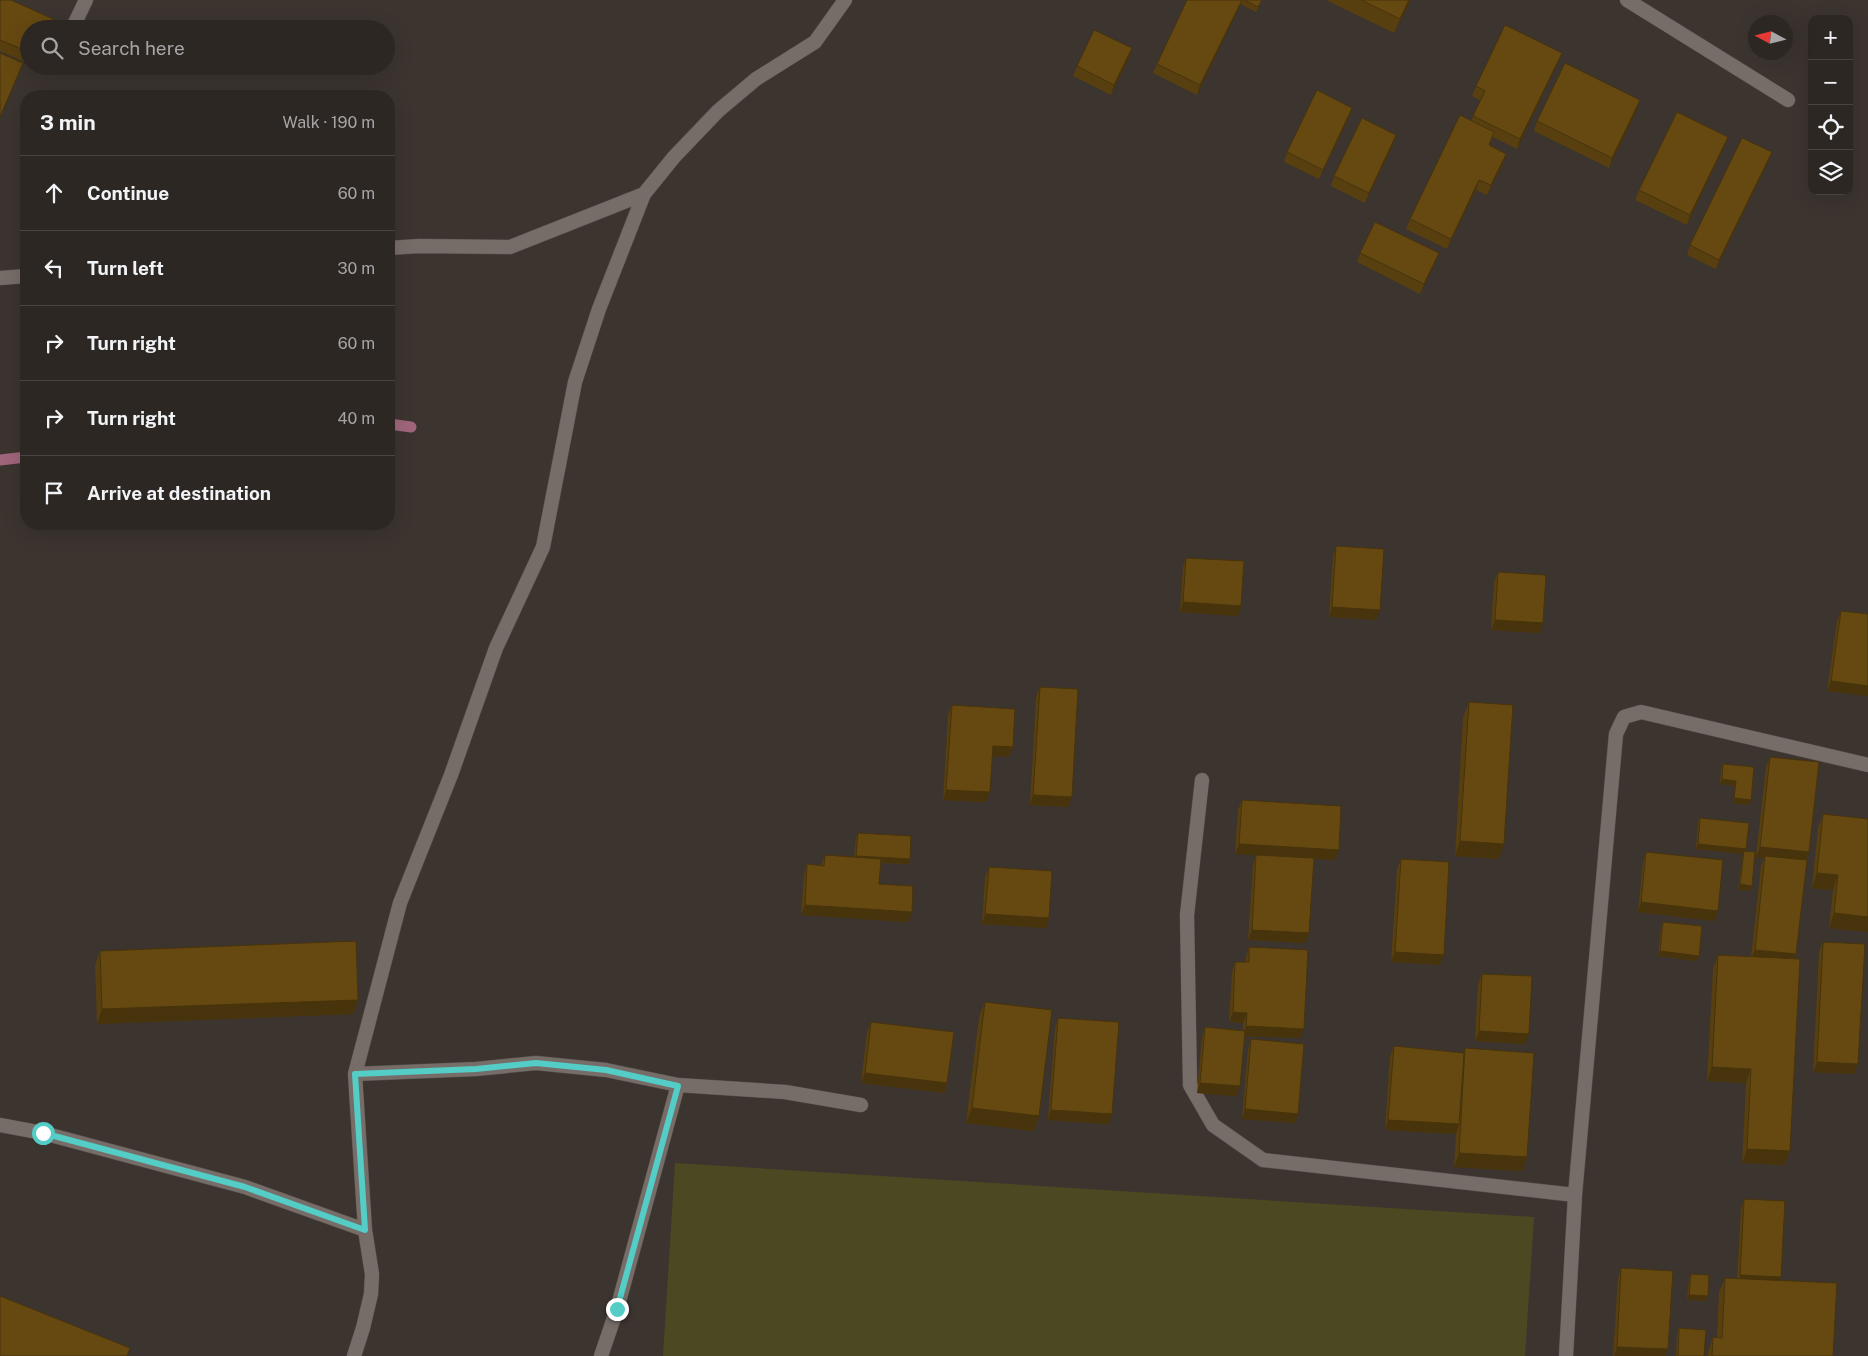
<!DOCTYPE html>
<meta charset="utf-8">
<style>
body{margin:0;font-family:"Public Sans",sans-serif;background:#352f2b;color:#f1f3f6}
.controls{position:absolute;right:15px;top:15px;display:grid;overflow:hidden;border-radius:10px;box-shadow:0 5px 20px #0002}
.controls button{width:45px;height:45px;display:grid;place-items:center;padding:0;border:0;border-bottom:1px solid #484441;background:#2d2723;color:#f1f3f6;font:25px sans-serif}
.compass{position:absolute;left:1748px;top:15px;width:45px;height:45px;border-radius:50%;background:#2d2723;box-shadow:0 5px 20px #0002;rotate:277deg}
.stop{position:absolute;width:15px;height:15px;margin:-11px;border:4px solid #54cdc6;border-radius:50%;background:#fff}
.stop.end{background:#54cdc6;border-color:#fff;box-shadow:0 1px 5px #0008}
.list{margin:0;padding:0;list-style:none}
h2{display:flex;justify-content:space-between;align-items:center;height:65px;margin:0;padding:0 20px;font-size:21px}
h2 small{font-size:16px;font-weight:400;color:#a7a5a6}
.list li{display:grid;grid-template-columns:32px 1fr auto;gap:15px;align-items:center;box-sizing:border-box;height:75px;padding:0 20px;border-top:1px solid #484441}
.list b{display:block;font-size:19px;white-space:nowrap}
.list em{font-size:16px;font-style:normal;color:#a7a5a6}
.icon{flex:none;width:28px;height:28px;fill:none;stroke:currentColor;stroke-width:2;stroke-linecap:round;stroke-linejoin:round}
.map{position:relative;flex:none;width:1868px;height:1356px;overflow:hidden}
.search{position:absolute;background:#2d2723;box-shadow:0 5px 20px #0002;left:20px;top:20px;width:375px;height:55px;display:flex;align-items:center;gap:12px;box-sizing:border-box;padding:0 18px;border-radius:28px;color:#a7a5a6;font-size:19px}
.panel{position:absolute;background:#2d2723;box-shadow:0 5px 20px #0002;left:20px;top:90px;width:375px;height:440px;border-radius:20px}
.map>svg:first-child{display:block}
</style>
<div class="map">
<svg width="1868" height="1356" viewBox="0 0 1868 1356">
<rect width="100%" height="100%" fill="#3c342f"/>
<path fill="#4b4921" d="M675 1163 1534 1217 1525 1356H663Z"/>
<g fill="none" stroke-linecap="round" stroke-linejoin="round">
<path stroke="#9f657b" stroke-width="11" d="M389 424 411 427
M0 460 26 457"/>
<g stroke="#58504d" stroke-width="15">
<path id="service" d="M72 29 86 0"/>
</g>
<g stroke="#58504d" stroke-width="15">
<path id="minor" d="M1627 0 1788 100
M389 248 419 246 510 247 644 194
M0 278 26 276
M1202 780 1187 915 1190 1085 1213 1125 1263 1160 1575 1195
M355 1074 476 1069 536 1063 606 1070 678 1085 785 1092 861 1105
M0 1125 43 1133 245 1187 365 1230
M354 1356 363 1328 371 1294 372 1274 365 1230 355 1074 400 903 451 775 496 648 543 547 575 382 599 309 644 194 674 157 718 111 756 79 815 42 845 0
M601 1356 617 1309 678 1085
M1566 1356 1575 1195 1616 734 1624 717 1641 712 1868 765"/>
</g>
<use href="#service" stroke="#766d68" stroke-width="14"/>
<use href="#minor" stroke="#766d68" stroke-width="14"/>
</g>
<path fill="#583f0f" d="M0 0 29 29V64L0 51Z
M1242 0 1239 7 1197 95 1153 73 1157 64Z
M1242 0H1262L1256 12 1241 4Z
M1326 0H1411L1394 33Z
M1132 48 1129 58 1111 95 1073 76 1077 66Z
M1562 53 1558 63 1517 149 1493 137 1489 145 1506 154 1503 164 1487 195 1476 190 1447 249 1406 229 1410 219 1471 121 1480 100 1472 96 1476 86Z
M1352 108 1349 117 1319 179 1284 162 1287 152Z
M1637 110 1609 168 1534 131 1537 121Z
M1396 135 1393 145 1365 203 1331 186 1334 176Z
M1728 137 1724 147 1687 225 1635 200 1639 190Z
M1772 152 1768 162 1716 269 1687 255 1690 245Z
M1360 253 1435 263 1420 294 1357 262Z
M1336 546 1376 620 1329 617 1333 556Z
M1186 558 1238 616 1180 612 1183 567Z
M1498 572 1540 633 1491 630 1494 582Z
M1841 611 1868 614V696L1827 691 1837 621Z
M1040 687 1068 807 1030 805 1036 697Z
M1469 702 1499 859 1455 856 1463 717Z
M952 705 1013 747 1009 757 992 756 986 802 943 800 948 715Z
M1770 757 1809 852 1806 860 1796 954 1794 959 1790 1151 1784 1165 1742 1163 1746 1083 1707 1081 1713 969 1718 955 1751 957 1761 866 1764 858 1756 857 1766 767Z
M1723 764 1754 767 1749 805 1733 803 1735 786 1720 784 1721 769Z
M1242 800 1335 860 1314 859 1305 943 1248 940 1253 865 1256 855 1235 854 1238 810Z
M1823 814 1868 819V932L1829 928 1833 890 1812 888 1818 828Z
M1700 818 1746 851 1752 886 1750 891 1738 889 1743 854 1696 849 1698 823Z
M858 833 910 859 908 864 881 863 879 884 912 912 908 922 801 915 804 874 807 864 821 865 825 855 854 857 856 838Z
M1646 852 1718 911 1714 921 1638 912 1643 862Z
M1401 859 1440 965 1391 962 1397 869Z
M989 867 1049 918 1046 928 982 924 985 877Z
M1663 922 1699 956 1697 961 1658 956 1661 927Z
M1823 942 1854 1074 1813 1072 1819 951Z
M1249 947 1304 1029 1300 1038 1245 1036 1240 1086 1236 1096 1197 1093 1202 1037 1205 1027 1243 1031V1023L1229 1022 1232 972 1235 962H1246V957Z
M100 951 358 1000 353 1014 97 1024 95 965Z
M1482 974 1525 1044 1475 1041 1478 984Z
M985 1002 1039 1116 1034 1131 966 1123 979 1017Z
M1058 1018 1109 1124 1048 1120 1055 1028Z
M871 1022 947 1083 944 1093 861 1083 867 1032Z
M1251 1039 1295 1123 1242 1119 1248 1049Z
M1394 1046 1464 1053 1465 1048 1522 1171 1454 1167 1456 1133V1134L1385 1130 1390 1056Z
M1744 1199 1780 1280 1833 1356H1708V1352L1713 1337H1717L1719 1292 1725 1278H1737L1741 1209Z
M1621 1268 1668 1349 1665 1356H1613L1618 1278Z
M1691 1274 1708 1296 1706 1301 1687 1300 1689 1279Z
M1679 1328 1704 1356H1676L1677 1333Z"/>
<path fill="#47330c" d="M1242 0 1239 7 1197 95 1200 85Z
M1409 0H1411L1394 33 1400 19Z
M1132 48 1129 58 1111 95 1114 85Z
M1562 53 1558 63 1517 149 1520 139Z
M23 63 19 73 0 118V117Z
M1640 100 1637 110 1609 168 1612 158Z
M1352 108 1349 117 1319 179 1323 170Z
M1396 135 1393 145 1365 203 1369 193Z
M1728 137 1724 147 1687 225 1690 215Z
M1772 152 1768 162 1716 269 1719 260Z
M1506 154 1503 164 1487 195 1491 185Z
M1479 180 1476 190 1447 249 1451 239Z
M1439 253 1435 263 1420 294 1424 284Z
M1183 602 1241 606 1238 616 1180 612Z
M1332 607 1380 610 1376 620 1329 617Z
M1495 620 1543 623 1540 633 1491 630Z
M1831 681 1868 686V696L1827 691Z
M993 746 1013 747 1009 757 990 756Z
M1722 779 1736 781 1735 786 1720 784Z
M946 790 990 792 986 802 943 800Z
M1033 795 1072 797 1068 807 1030 805Z
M1734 798 1751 800 1749 805 1733 803Z
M1460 841 1504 844 1499 859 1455 856Z
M1239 844 1339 850 1335 860 1235 854Z
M1698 844 1746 849 1745 854 1744 851 1743 854 1696 849Z
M1760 847 1809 852 1805 862 1756 857Z
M856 856 910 859 908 864 854 861Z
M1817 873 1838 875 1833 890 1812 888Z
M1740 884 1752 886 1750 891 1738 889Z
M1641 902 1718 911 1714 921 1638 912Z
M805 905 912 912 908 922 801 915Z
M1834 913 1868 917V932L1829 928Z
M985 914 1049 918 1046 928 982 924Z
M1252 930 1309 933 1305 943 1248 940Z
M1755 950 1796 954 1793 964 1751 959Z
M1660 951 1699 956 1697 961 1658 956Z
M1395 952 1444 955 1440 965 1391 962Z
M358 1000 353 1014 97 1024 102 1009Z
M1233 1012 1247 1013 1243 1023 1229 1022Z
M1246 1026 1304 1029 1300 1038 1242 1036Z
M1479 1031 1529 1034 1525 1044 1475 1041Z
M1817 1062 1858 1064 1854 1074 1813 1072Z
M1712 1067 1751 1069 1746 1083 1707 1081Z
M865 1073 947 1083 944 1093 861 1083Z
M1200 1083 1240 1086 1236 1096 1197 1093Z
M972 1108 1039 1116 1034 1131 966 1123Z
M1245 1109 1298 1114 1295 1123 1242 1119Z
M1051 1110 1112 1114 1109 1124 1048 1120Z
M1388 1120 1459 1124 1456 1134 1385 1130Z
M1747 1149 1790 1151 1784 1165 1742 1163Z
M1459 1153 1527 1157 1522 1171 1454 1167Z
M1740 1275 1781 1277 1777 1287 1737 1285Z
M1689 1295 1708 1296 1706 1301 1687 1300Z
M1617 1347 1668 1349 1665 1356H1614Z"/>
<path fill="#664911" stroke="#47330c" d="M0 0H11L53 19 49 29H29V52L0 40Z
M1187 0H1242L1200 85 1157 64Z
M1244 0H1262L1258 7Z
M1361 0H1409L1400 19Z
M1505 25 1562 53 1520 139 1473 116 1485 91 1476 86Z
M1094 30 1132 48 1114 85 1077 66Z
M0 53 23 63 0 117Z
M1565 63 1640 100 1612 158 1537 121Z
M1317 90 1352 108 1323 170 1287 152Z
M1677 112 1728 137 1690 215 1639 190Z
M1460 115 1494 132 1489 145 1506 154 1491 185 1479 180 1451 239 1410 219Z
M1362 118 1396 135 1369 193 1334 176Z
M1742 138 1772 152 1719 260 1690 245Z
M1375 222 1439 253 1424 284 1360 253Z
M1336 546 1384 549 1380 610 1332 607Z
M1186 558 1244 561 1241 606 1183 602Z
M1498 572 1546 575 1543 623 1495 620Z
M1841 611 1868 614V686L1831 681Z
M1040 687 1078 689 1072 797 1033 795Z
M1469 702 1513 705 1504 844 1460 841Z
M952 705 1015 709 1013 747 993 746 990 792 946 790Z
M1770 757 1819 762 1809 852 1760 847Z
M1723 764 1754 767 1751 800 1734 798 1736 781 1722 779Z
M1242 800 1341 806 1339 850 1239 844Z
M1823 814 1868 819V917L1834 913 1838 875 1817 873Z
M1700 818 1749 823 1746 849 1698 844Z
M858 833 911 836 910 859 856 856Z
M1744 851 1755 852 1752 886 1740 884Z
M1646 852 1723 860 1718 911 1641 902Z
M825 855 881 859 879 884 913 886 912 912 805 905 807 864 824 866Z
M1256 855 1314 858 1309 933 1252 930Z
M1765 856 1807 860 1796 954 1755 950Z
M1401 859 1449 862 1444 955 1395 952Z
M989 867 1052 871 1049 918 985 914Z
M1663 922 1702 926 1699 956 1660 951Z
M356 941 358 1000 102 1009 100 951Z
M1823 942 1865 944 1858 1064 1817 1062Z
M1249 947 1308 950 1304 1029 1246 1026 1247 1013 1233 1012 1235 962H1249Z
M1718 955 1800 959 1790 1151 1747 1149 1751 1069 1712 1067Z
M1482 974 1532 976 1529 1034 1479 1031Z
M985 1002 1052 1010 1039 1116 972 1108Z
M1058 1018 1119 1022 1112 1114 1051 1110Z
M871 1022 954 1032 947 1083 865 1073Z
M1205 1027 1245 1031 1240 1086 1200 1083Z
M1251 1039 1304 1044 1298 1114 1245 1109Z
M1394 1046 1464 1053 1459 1124 1388 1120Z
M1465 1048 1534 1053 1527 1157 1459 1153Z
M1744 1199 1785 1201 1781 1277 1740 1275Z
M1621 1268 1673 1271 1668 1349 1617 1347Z
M1691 1274 1709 1275 1708 1296 1689 1295Z
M1725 1278 1837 1283 1833 1356H1712L1713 1337 1722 1338Z
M0 1296 130 1348 127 1356H0Z
M1679 1328 1706 1330 1704 1356H1678Z"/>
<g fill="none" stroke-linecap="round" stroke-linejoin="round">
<path stroke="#54cdc6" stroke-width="6" d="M43 1133 245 1187 365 1230 355 1074 476 1069 536 1063 606 1070 678 1086 617 1309"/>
</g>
</svg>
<div class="controls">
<button>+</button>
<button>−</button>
<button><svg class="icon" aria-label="locate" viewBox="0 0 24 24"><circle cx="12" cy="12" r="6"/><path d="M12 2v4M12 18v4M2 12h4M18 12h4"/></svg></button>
<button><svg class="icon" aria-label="layers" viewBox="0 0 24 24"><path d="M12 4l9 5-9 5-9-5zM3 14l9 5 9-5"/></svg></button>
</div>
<svg class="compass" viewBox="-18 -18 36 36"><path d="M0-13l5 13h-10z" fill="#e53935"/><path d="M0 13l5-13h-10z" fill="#a7a5a6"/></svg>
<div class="stop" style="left:43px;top:1133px"></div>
<div class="stop end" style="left:617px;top:1309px"></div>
<div class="search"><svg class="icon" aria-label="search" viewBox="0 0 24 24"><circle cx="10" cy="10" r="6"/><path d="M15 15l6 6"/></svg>Search here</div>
<section class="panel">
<h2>3 min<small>Walk · 190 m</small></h2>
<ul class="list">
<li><svg class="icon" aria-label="ahead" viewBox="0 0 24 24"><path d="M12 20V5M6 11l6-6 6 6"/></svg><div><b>Continue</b></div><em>60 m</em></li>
<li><svg class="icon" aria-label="left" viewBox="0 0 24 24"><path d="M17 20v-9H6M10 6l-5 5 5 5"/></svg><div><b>Turn left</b></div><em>30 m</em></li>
<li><svg class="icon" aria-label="right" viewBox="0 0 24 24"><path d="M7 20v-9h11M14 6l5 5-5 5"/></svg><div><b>Turn right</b></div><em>60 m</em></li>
<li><svg class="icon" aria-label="right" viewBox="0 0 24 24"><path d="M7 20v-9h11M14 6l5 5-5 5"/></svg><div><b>Turn right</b></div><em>40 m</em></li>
<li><svg class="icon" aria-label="arrive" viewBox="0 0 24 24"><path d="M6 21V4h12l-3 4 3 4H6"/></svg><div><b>Arrive at destination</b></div></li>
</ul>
</section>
</div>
